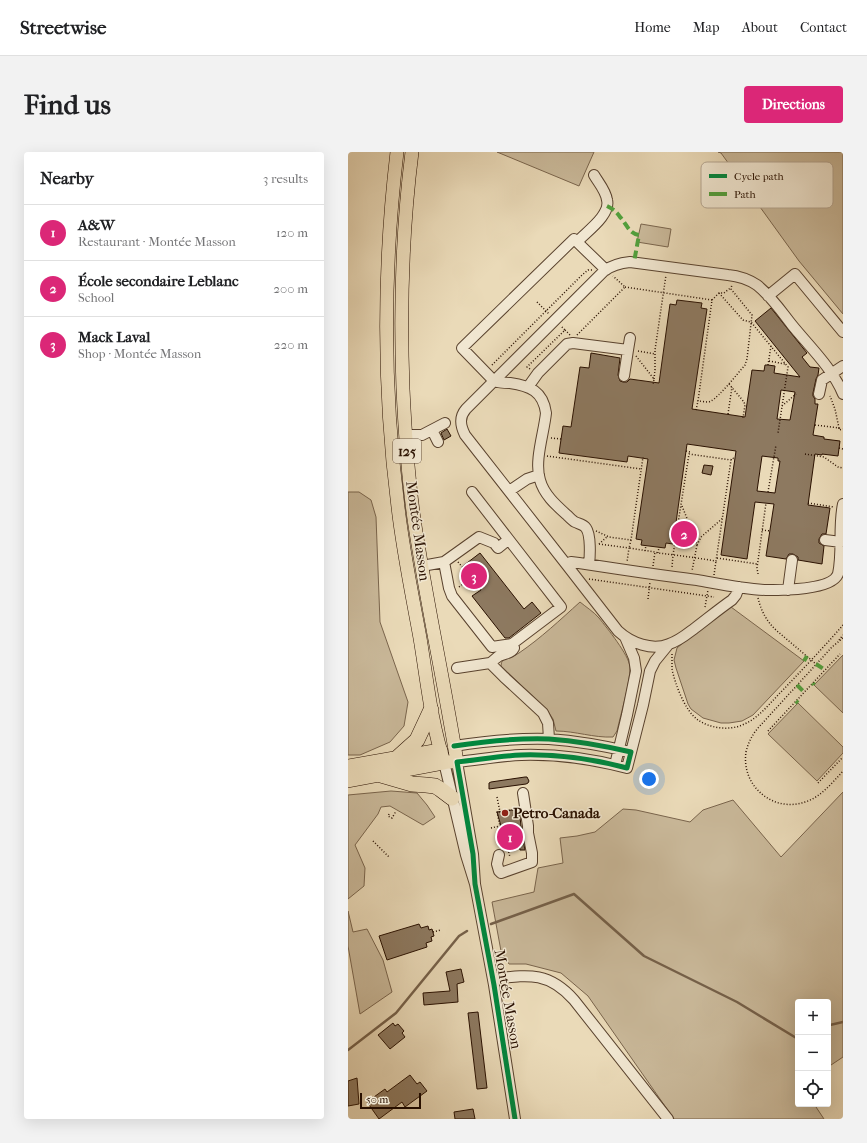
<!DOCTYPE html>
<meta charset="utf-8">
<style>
body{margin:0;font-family:"IM FELL French Canon",serif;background:#f2f2f2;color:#202124}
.controls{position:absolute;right:12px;bottom:12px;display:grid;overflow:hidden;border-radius:4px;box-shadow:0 4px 16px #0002}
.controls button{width:36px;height:36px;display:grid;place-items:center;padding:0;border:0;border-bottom:1px solid #e0e0e0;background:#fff;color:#202124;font:20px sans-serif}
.scale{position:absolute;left:12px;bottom:10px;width:61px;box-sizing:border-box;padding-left:4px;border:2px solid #291000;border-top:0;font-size:11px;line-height:14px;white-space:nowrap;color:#291000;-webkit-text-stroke:3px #f1e7d1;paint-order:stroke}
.you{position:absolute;left:301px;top:627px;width:14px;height:14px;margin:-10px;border:3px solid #fff;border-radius:50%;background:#1a73e8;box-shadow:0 0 0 6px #1a73e833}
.badge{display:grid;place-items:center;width:26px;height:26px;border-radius:50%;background:#db2777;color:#fff;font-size:13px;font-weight:700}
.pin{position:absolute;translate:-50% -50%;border:2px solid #fff;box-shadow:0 1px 4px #0006}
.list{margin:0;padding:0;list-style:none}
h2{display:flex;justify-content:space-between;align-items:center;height:52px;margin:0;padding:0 16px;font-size:17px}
h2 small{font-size:13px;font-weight:400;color:#757577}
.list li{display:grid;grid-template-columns:26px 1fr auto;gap:12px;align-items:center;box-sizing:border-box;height:56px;padding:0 16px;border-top:1px solid #e0e0e0}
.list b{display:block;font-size:15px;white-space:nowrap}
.list p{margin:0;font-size:13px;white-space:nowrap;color:#757577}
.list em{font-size:13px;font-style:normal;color:#757577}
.icon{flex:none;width:22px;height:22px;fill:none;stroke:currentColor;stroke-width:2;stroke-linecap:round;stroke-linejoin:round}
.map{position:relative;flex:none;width:495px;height:967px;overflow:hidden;border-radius:4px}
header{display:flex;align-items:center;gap:24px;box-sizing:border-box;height:56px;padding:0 20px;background:#fff;border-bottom:1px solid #e0e0e0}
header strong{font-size:19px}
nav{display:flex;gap:22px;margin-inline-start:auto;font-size:14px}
.intro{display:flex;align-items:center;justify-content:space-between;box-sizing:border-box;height:96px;padding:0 24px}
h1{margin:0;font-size:28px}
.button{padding:10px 18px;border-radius:4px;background:#db2777;color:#fff;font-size:14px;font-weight:700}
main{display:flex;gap:24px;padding:0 24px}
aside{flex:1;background:#fff;border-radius:4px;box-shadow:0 4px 16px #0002}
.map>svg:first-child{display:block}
</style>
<header>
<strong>Streetwise</strong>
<nav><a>Home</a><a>Map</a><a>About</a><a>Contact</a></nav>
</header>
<div class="intro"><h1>Find us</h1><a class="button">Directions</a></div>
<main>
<aside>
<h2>Nearby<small>3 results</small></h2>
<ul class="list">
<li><span class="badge">1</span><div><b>A&amp;W</b><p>Restaurant · Montée Masson</p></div><em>120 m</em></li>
<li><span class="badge">2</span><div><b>École secondaire Leblanc</b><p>School</p></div><em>200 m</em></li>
<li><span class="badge">3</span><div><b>Mack Laval</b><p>Shop · Montée Masson</p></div><em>220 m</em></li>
</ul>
</aside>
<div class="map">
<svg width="495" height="967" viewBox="0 0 495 967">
<rect width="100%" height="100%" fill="#eadab8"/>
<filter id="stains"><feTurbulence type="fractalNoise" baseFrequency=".005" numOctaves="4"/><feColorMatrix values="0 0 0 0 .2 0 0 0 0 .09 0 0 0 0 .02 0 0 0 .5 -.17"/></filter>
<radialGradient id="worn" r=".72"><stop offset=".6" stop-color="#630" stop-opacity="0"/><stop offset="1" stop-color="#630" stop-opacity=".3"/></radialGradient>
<path fill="#c9b899" stroke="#79644c" d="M149 0H246L231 34Z
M370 0H495V162L451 109 373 1Z
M293 72 323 77 320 95 289 90Z
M0 340H11L23 348 28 365 32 470 60 550 56 574 42 590 12 603H0Z
M232 450C238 455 246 460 251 466 259 476 281 503 282 515 282 532 273 561 269 579L265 585C246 586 227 579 208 579L205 567 199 558 153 514C153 504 164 506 171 501 193 486 212 468 232 450Z
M383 455 456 509 405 563 394 569 381 571H373L355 566 343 557 340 552 328 516 326 508 329 496 336 490Z
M495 503V561L466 533Z
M450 551 495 595V601L469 629 420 582Z
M43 639 69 641 79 653 87 665 75 673 42 654 33 655 30 662 7 693 17 716 16 734 0 747V643Z
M495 640V905L480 915V850H450V952H466L476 967H326L240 844 213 821 178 812H161L153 799 144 750 186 740 190 716 215 711 212 686 229 684 247 680 275 657 288 658 342 670 355 658 385 648 433 705Z
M0 759 5 780 19 777 35 808 44 840 12 862 0 794Z"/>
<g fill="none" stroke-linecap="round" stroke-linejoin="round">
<path stroke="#756049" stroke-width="2.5" d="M143 772 226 742 296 804 389 850 450 887
M480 876 482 873 495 870
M0 898 48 861 111 784 119 779"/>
</g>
<path fill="#8d7960" stroke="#291000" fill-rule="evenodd" d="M329 148 354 151 353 156 359 157 344 257 397 265 404 218 416 219 417 213H420L427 214 426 221 452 225 407 169 423 156 459 201 454 205 462 215 471 216 470 223 468 227 465 241V244L467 247V252H470L465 283 476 285V287L492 289 490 304 474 302V303L467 302 460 353 482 356 478 382H474L471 387V391L476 394 474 412 450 408V405L445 402H441L438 407 418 404 426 352 407 350 399 407 373 403 388 299 339 292 325 392 318 391 317 396 293 393 294 388 288 387 300 307 280 304 279 310 211 301 215 274 223 275 232 215 241 216 243 201 272 206 270 223 272 229 275 230H279L282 227 311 231 322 152 328 153ZM433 238 447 240 442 268 429 267ZM414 304 430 306V309H432L427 341 409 339Z
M99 277 103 284 96 288 93 281Z
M356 313 365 314 363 323 354 321Z
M132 401 176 457 184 450 193 461 161 486H157L124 444 133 438 115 414Z
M177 625H179L181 629 180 631 178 632 141 637V631L143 630Z
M171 657 174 682 177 698H172L170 690 161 692 157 673 153 674 149 660Z
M71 772 73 776 80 774 81 778 84 777 86 784 83 785 84 789 78 791 79 795 39 808 31 784Z
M113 817 116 830 109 832 110 850 76 853 75 841 102 839 98 820Z
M130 860 139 936 129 937 120 861Z
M45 871 47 874 50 872 56 879 54 881 57 885 42 897 30 883Z
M62 923 69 932 72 930 79 939 57 955 54 950 31 967 19 950 37 937 39 940Z
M9 926 11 952 0 954V929Z
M125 957 127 967H107L106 960Z"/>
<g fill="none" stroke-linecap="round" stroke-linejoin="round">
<g stroke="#59422e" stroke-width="12">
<path id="minor" d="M229 90C238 80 263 63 259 48 258 39 250 30 246 23
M420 144 447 122 495 180
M280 198 282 186
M180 235 190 221 219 192 225 191 280 198 276 224
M471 242 474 228 495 214
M495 242C485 217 461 194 444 173 433 159 423 144 409 133 400 127 390 124 380 123L282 110C272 111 264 113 256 119L118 257C111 265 112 273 117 283L218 412 223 410 231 411C270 417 309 423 349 428 372 432 395 437 418 438 434 438 484 438 490 422 495 399 490 376 495 352
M84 278 90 290
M58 283H74L97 271
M161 339 179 327 191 323
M477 388 493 390
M96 410 101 436 104 444 144 495 164 492 213 455 124 340
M218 412 270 479C283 491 304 499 321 492 331 489 339 482 347 476 359 467 371 457 384 448L388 443 391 435
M241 412C242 404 243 383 238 376 235 372 231 372 227 370 225 369 222 366 220 364 209 354 196 343 192 328 186 309 196 281 198 261 195 239 182 234 162 231 157 231 151 231 146 229L114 196 226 87 258 118
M74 414 96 410 131 385 146 391 150 396 160 388
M440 438 444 408
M142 511C145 509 148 506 151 504 157 501 163 502 166 496L164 492
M109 516 142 511 156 525 195 561 200 571 201 587
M106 594C138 589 169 586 201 587 229 589 257 594 283 600
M96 610 118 703 127 732 146 833 167 967
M267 613 279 563 288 519 286 506 277 485
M151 703 149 712 151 719 153 721 184 710V701L180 681V674L175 641
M127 732 125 702 109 610C130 608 151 604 173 603 209 602 245 607 279 616L295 553 302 519 307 509 320 493
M145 827C180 823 200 819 226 848L320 967"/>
</g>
<g stroke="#291000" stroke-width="14">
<path id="major" d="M49 0C35 118 35 237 50 355 55 399 64 442 72 486 79 528 83 570 96 610H109C96 529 78 448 66 367 60 324 57 280 55 237 52 158 54 79 64 0"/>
</g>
<g stroke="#291000" stroke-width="16">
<path id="highway" d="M49 606 69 588 83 558
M0 615 92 599
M33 623 64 632 78 633 87 634 92 637 104 646
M0 628 96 610"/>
</g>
<path stroke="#291000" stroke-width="1.5" stroke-dasharray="1 2" stroke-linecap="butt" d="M277 135 364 148 350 249C354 249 359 251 363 249 371 245 390 221 397 213L399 207 404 163 383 137 384 132
M371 141 395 168 403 170 440 215 430 281
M364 148 371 141H376L381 137H383
M189 150 201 162
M217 178 222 183
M229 183 277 135 265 124
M290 199 307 202
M288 204 306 227 305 233
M421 209 437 212
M144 213 234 123 240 118H245
M420 213 423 194
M182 217 179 215 217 178 213 174
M306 227 307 218V198L318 123
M381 232 396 250 397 253 395 266
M434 254 448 242
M348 258 350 249
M380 262 384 235
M467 273 491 276 487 257 482 244
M491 276V278L495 277
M203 286 213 287
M491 296 495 297
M338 299 342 300 341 302
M457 302 476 305 490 315 495 316
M199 304 293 317
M383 308 384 306 387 307
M420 340 428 293
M460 351 486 355
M334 354 348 389 349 393 344 419
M414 378 422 379
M248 379 261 385 283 388 295 305
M283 388 281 396 307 400 310 401C329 403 349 406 368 409L383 308 341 302 325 403 324 415
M251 392 281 396 279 410
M251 392 260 384
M349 393 353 385 375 366
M297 399 298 393
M310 401 311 395
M369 406 409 412
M110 410 123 425
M305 414 307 400
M410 422 409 416 418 351
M366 423 368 409
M241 427 366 445
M111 435 124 425
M410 446C413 459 419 470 429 479L468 512
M300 447 302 430
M357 455 360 438
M495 486 484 495 410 576C404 583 400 591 398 600 393 634 425 661 457 650 473 645 484 631 495 619
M491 488 495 483
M324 502C324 507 324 512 324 517 327 532 337 559 350 568 362 576 380 579 394 573 410 567 421 552 433 540 454 518 475 496 495 473
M420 579 492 502
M470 631 495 605
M149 645 152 660H149L152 674 157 673 161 692 170 690
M152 660 168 657
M41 662 40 664 44 666 47 661H49
M143 676 152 674
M25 689 41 705
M161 692 159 694 162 705
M85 780 93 778"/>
<use href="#minor" stroke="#f1e7d1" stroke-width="10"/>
<use href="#major" stroke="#eadab8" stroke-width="13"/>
<use href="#highway" stroke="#eadab8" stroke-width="15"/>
<path stroke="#51a03c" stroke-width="4" stroke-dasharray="8 4" stroke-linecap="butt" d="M259 54C265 57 269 60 272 65 278 71 281 82 291 83L286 110
M456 509 459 504
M468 512 477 518
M465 531 466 533
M449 533 456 540
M448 549 450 551"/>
<g stroke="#f1e7d1" stroke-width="8">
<path id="cycleway" d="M106 594C138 589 169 586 201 587 229 589 257 594 283 600L279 616C245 607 209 602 173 603 151 604 130 608 109 610L125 702 127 732 146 833 167 967"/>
</g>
<use href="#cycleway" stroke="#00873e" stroke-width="5"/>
</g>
<circle fill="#8f2418" stroke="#f1e7d1" stroke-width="1.5" cx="157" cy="661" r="4"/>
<g text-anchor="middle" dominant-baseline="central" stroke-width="3" stroke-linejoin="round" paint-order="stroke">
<rect fill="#f1e7d1" stroke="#65503f" stroke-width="1" x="45" y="287" width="28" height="24" rx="3"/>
<g font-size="14" font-weight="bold" fill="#291000">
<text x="59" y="299">125</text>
</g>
<g font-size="15" fill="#291000" stroke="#f1e7d1">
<text transform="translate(70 379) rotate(82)">Montée Masson</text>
<text transform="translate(160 847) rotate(80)">Montée Masson</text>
</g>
<g font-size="15" font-weight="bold" fill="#291000" stroke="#f1e7d1" text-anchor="start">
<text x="165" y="661">Petro-Canada</text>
</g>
</g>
<rect x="353" y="10" width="132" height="46" rx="6" fill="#f1e7d1" stroke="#b5a692" stroke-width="1"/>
<rect x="361" y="22" width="18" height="4" fill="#00873e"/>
<rect x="361" y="40" width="18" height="4" fill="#51a03c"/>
<g font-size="11" fill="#291000">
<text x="386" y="28">Cycle path</text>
<text x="386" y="46">Path</text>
</g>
<rect width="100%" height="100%" filter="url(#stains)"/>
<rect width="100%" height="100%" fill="url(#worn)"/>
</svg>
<div class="controls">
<button>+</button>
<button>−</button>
<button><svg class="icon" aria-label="locate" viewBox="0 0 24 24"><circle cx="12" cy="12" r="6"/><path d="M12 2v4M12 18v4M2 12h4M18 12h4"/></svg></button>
</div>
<div class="scale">50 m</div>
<div class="you"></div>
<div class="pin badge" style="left:162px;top:685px">1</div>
<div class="pin badge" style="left:336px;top:382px">2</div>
<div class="pin badge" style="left:126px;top:424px">3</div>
</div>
</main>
